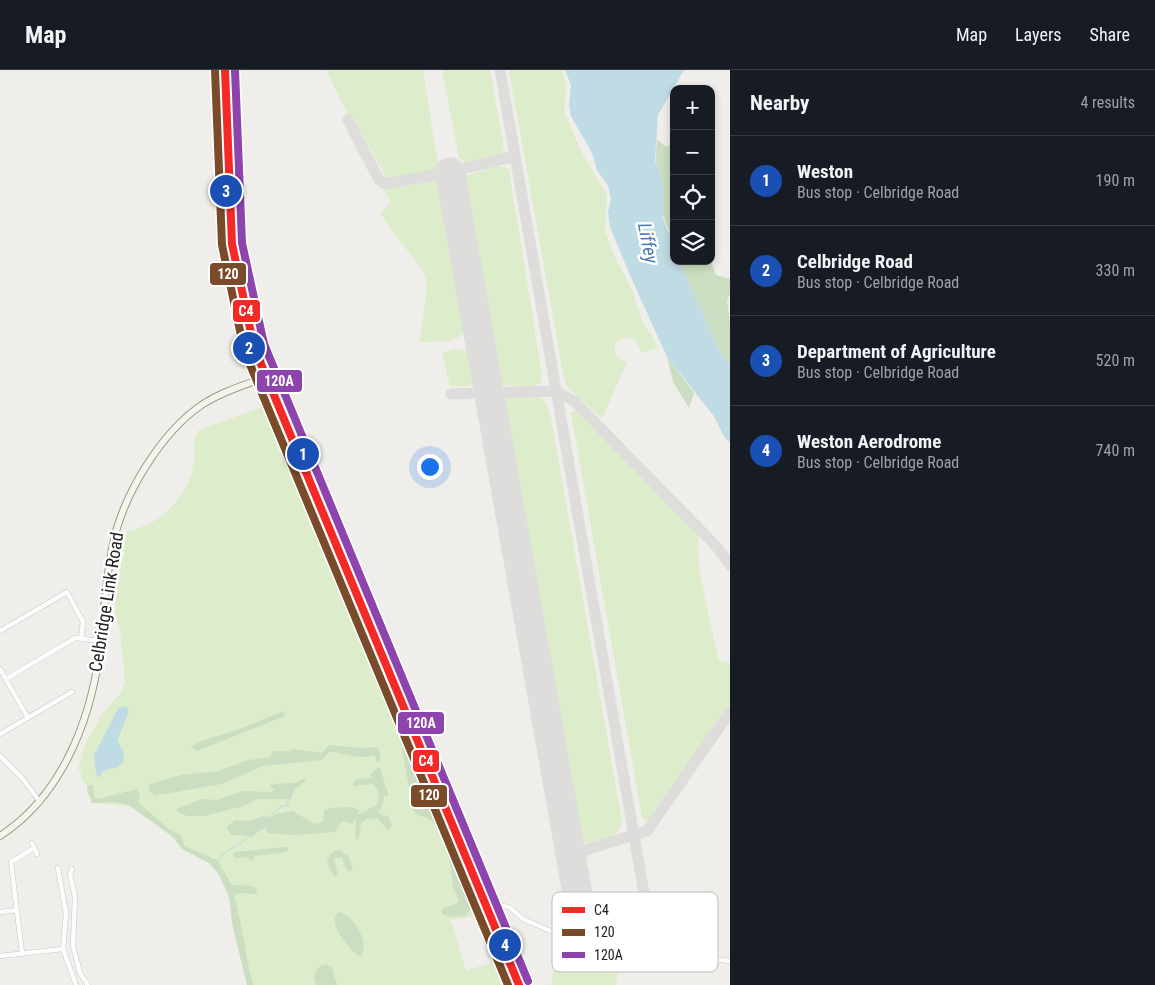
<!DOCTYPE html>
<meta charset="utf-8">
<style>
body{margin:0;font-family:"Roboto Condensed",sans-serif;background:#20242c;color:#f1f3f6}
.controls{position:absolute;right:15px;top:15px;display:grid;overflow:hidden;border-radius:10px;box-shadow:0 2px 8px #0003}
.controls button{width:45px;height:45px;display:grid;place-items:center;padding:0;border:0;border-bottom:1px solid #363941;background:#171b24;color:#f1f3f6;font:25px sans-serif}
.you{position:absolute;left:429px;top:396px;width:18px;height:18px;margin:-12px;border:4px solid #fff;border-radius:50%;background:#1a73e8;box-shadow:0 0 0 8px #1a73e833}
.badge{display:grid;place-items:center;width:32px;height:32px;border-radius:50%;background:#7c3aed;color:#fff;font-size:16px;font-weight:700}
.pin{position:absolute;translate:-50% -50%;border:2px solid #fff;box-shadow:0 1px 5px #0006}
.list{margin:0;padding:0;list-style:none}
h2{display:flex;justify-content:space-between;align-items:center;height:65px;margin:0;padding:0 20px;font-size:21px}
h2 small{font-size:16px;font-weight:400;color:#9ea1a6}
.list li{display:grid;grid-template-columns:32px 1fr auto;gap:15px;align-items:center;box-sizing:border-box;height:90px;padding:0 20px;border-top:1px solid #363941}
.list b{display:block;font-size:19px;white-space:nowrap}
.list p{margin:0;font-size:16px;white-space:nowrap;color:#9ea1a6}
.list em{font-size:16px;font-style:normal;color:#9ea1a6}
.icon{flex:none;width:28px;height:28px;fill:none;stroke:currentColor;stroke-width:2;stroke-linecap:round;stroke-linejoin:round}
.map{position:relative;flex:none;width:730px;height:915px;overflow:hidden}
header{display:flex;align-items:center;gap:30px;box-sizing:border-box;height:70px;padding:0 25px;background:#171b24;border-bottom:1px solid #363941}
header strong{font-size:24px}
nav{display:flex;gap:28px;margin-inline-start:auto;font-size:18px}
main{display:flex}
aside{flex:1;background:#171b24}
.map>svg:first-child{display:block}
</style>
<header>
<strong>Map</strong>
<nav><a>Map</a><a>Layers</a><a>Share</a></nav>
</header>
<main>
<div class="map">
<svg width="730" height="915" viewBox="0 0 730 915">
<rect width="100%" height="100%" fill="#f0eeeb"/>
<path fill="#ddeccb" d="M326 0H423L439 101 394 111 387 109 360 61 356 62Z
M442 0H490L504 77 502 84 466 93 459 88Z
M509 0H562L567 17 564 36 566 46 581 81 607 125 605 160 612 181 632 220 643 252 659 278 641 283 639 276 632 268 620 269 614 275 617 288 627 292 602 349 568 318 564 309Z
M497 96 505 97 509 100 542 305 540 313 534 317 501 315 488 258 465 106Z
M435 108 440 109 443 114 466 260C459 273 435 272 422 272L420 271C421 255 428 224 426 210 423 193 389 164 381 143L391 132 383 119Z
M456 279 472 282 476 308 469 316H450L442 283Z
M539 326 546 332 551 348 622 751C619 768 601 772 586 773L578 764 502 331 503 328Z
M265 336 285 386 374 571 484 842V845L451 850 466 901 502 889 505 894 507 893 516 915H247L232 853 230 830 218 803 209 793 182 779 173 767 130 736 92 733 87 720 88 716 81 709V702L78 699 85 674 102 644 121 623 125 612 120 561 115 543 120 489 124 488 125 483 122 480 126 461C159 457 188 427 194 394 196 382 191 371 199 360Z
M573 341 579 342 698 463 699 499 718 588 722 592 730 593V634L649 750H644L642 747 578 383 571 343Z
M559 879 619 886 616 915H551Z"/>
<path fill="#cbdec1" d="M657 69 666 77 674 73V169C658 146 654 96 657 69Z
M679 191H711L716 205 730 209V224L727 230 730 253V295L719 280Z
M667 287 694 323 689 338 673 312Z
M284 641 285 646 197 681 191 677 199 672 240 659Z
M409 655 460 783 458 797 472 838 465 846 451 847 442 844V840C447 835 454 837 459 831L453 817 449 785 453 780 443 750 434 753 427 748 417 745 413 739 399 663 401 656Z
M329 675 361 678 377 677 380 682V690L377 692 374 685C359 691 344 682 329 682L322 690 263 696 222 714 164 724 155 725 148 720 150 714 182 705 218 701 249 690 270 687 273 681H290L293 679 322 683Z
M377 698H380L388 723V726H384L382 737 377 742 384 746 388 745 392 756 388 760 377 748 366 749 361 754 359 769 356 770 355 754 357 745 375 736C381 728 380 719 372 714L354 716 353 713 357 709 372 708 371 704Z
M304 709 306 710 294 720 291 729H257L244 736 204 746H187L177 741V739L202 729 217 730 243 721 271 722 275 719 270 717 271 714 294 713Z
M88 715H93L94 727 98 729 137 719 140 726 138 732 141 735 170 760 181 765 185 776 217 790 232 815 253 816 257 819 256 824 239 823 234 826C243 856 245 885 253 915H247L232 853 229 825 218 803 209 793 182 779 173 767 130 736 115 732 92 733 87 720Z
M352 737 359 740 353 754 342 751 335 762 292 765 267 763 266 757 252 766 230 765 227 757 235 750 250 751 263 746 270 747 276 744 293 741 314 754 323 752 324 741 330 738Z
M285 777 288 778 287 782 255 786 252 791 246 787 236 788 232 785 235 782Z
M339 780 348 785 353 799 350 802 346 799 342 787 334 789 338 805 335 806 330 800 327 788 333 782Z
M338 842C352 842 369 871 362 885L358 886C348 877 327 855 338 842Z
M326 894 332 897 337 915H316L314 906 320 896Z"/>
<path fill="#bfdbe3" d="M565 0H684L658 45 655 90 663 116V147L666 158 674 169V191H679L719 280 730 295V372L725 368 713 345 667 287 629 203 610 157 608 142 611 129 608 116 597 100 592 83 571 46 569 35 571 15Z
M123 636 127 637 129 641 117 671 124 682 123 693 116 698 104 700 99 708 96 704 94 685 118 639Z"/>
<g fill="none" stroke-linecap="round" stroke-linejoin="round">
<path stroke="#bfdbe3" stroke-width="1" d="M250 767 280 737 288 735V720
M215 795 223 784 247 769"/>
<path stroke="#dedddc" stroke-width="11" d="M500 0 644 823 638 844 624 854C607 855 586 855 579 836
M348 50 379 110 385 114 450 102 515 86
M451 324 555 321 574 331 717 477 730 495
M570 785 647 761 730 642"/>
<path stroke="#dedddc" stroke-width="30" d="M450 102 584 861"/>
<g stroke="#c9c8c7" stroke-width="5.5">
<path id="street" d="M0 561 67 522 83 552 81 569
M0 599 28 648
M6 609 75 568 101 571
M0 664 72 622
M0 686 23 709 40 732
M32 773 37 784
M58 798 66 843 63 879 76 915
M72 799 70 804 75 827 73 876 80 903 88 915
M488 839 502 836 509 837 523 849 578 873 730 891
M0 842 17 840
M22 883 11 792 34 778
M0 886 63 879"/>
</g>
<g stroke="#999a82" stroke-width="8">
<path id="secondary" d="M225 0 232 174 254 277 519 915
M0 766C60 727 89 655 99 586 104 549 105 510 113 474 123 425 161 362 203 334 223 321 245 315 266 307"/>
</g>
<use href="#street" stroke="#fdfcfc" stroke-width="4.5"/>
<use href="#secondary" stroke="#f4f4ed" stroke-width="6"/>
<g stroke="#fff" stroke-width="11">
<path id="bus-1" d="M225 0 232 174 254 277 519 915"/>
</g>
<g stroke="#fff" stroke-width="11">
<path id="bus-2" d="M215 0 222 175 244 280 508 915"/>
</g>
<g stroke="#fff" stroke-width="11">
<path id="bus-3" d="M235 0 242 173 264 274 528 911"/>
</g>
<use href="#bus-1" stroke="#f52a26" stroke-width="8"/>
<use href="#bus-2" stroke="#7a4b2a" stroke-width="8"/>
<use href="#bus-3" stroke="#8e44ad" stroke-width="8"/>
</g>
<g text-anchor="middle" dominant-baseline="central" stroke-width="5" stroke-linejoin="round" paint-order="stroke">
<g font-size="18" fill="#222" stroke="#fff">
<text transform="translate(106 532) rotate(-81)">Celbridge Link Road</text>
</g>
<g font-size="19" font-style="italic" fill="#4a7aab" stroke="#fff">
<text transform="translate(648 173) rotate(79)">Liffey</text>
</g>
</g>
<rect x="552" y="822" width="166" height="80" rx="8" fill="#fff" stroke="#bdbdbd" stroke-width="1"/>
<rect x="562" y="837" width="23" height="6" fill="#f52a26"/>
<rect x="562" y="859" width="23" height="7" fill="#7a4b2a"/>
<rect x="562" y="882" width="23" height="6" fill="#8e44ad"/>
<g font-size="14" fill="#222">
<text x="594" y="845">C4</text>
<text x="594" y="867">120</text>
<text x="594" y="890">120A</text>
</g>
<g stroke="#fff" stroke-width="2">
<rect x="209" y="192" width="38" height="24" rx="5" fill="#7a4b2a"/>
<rect x="232" y="229" width="29" height="24" rx="5" fill="#f52a26"/>
<rect x="256" y="299" width="47" height="24" rx="5" fill="#8e44ad"/>
<rect x="397" y="641" width="48" height="24" rx="5" fill="#8e44ad"/>
<rect x="412" y="679" width="28" height="24" rx="5" fill="#f52a26"/>
<rect x="410" y="714" width="38" height="24" rx="5" fill="#7a4b2a"/>
</g>
<g font-size="14" text-anchor="middle" font-weight="bold" fill="#fff">
<text x="228" y="209">120</text>
<text x="246" y="246">C4</text>
<text x="279" y="316">120A</text>
<text x="421" y="658">120A</text>
<text x="426" y="696">C4</text>
<text x="429" y="730">120</text>
</g>
</svg>
<div class="controls">
<button>+</button>
<button>−</button>
<button><svg class="icon" aria-label="locate" viewBox="0 0 24 24"><circle cx="12" cy="12" r="6"/><path d="M12 2v4M12 18v4M2 12h4M18 12h4"/></svg></button>
<button><svg class="icon" aria-label="layers" viewBox="0 0 24 24"><path d="M12 4l9 5-9 5-9-5zM3 14l9 5 9-5"/></svg></button>
</div>
<div class="you"></div>
<div class="pin badge" style="left:303px;top:384px;background:#1a4fb4">1</div>
<div class="pin badge" style="left:249px;top:278px;background:#1a4fb4">2</div>
<div class="pin badge" style="left:226px;top:121px;background:#1a4fb4">3</div>
<div class="pin badge" style="left:505px;top:875px;background:#1a4fb4">4</div>
</div>
<aside>
<h2>Nearby<small>4 results</small></h2>
<ul class="list">
<li><span class="badge" style="background:#1a4fb4">1</span><div><b>Weston</b><p>Bus stop · Celbridge Road</p></div><em>190 m</em></li>
<li><span class="badge" style="background:#1a4fb4">2</span><div><b>Celbridge Road</b><p>Bus stop · Celbridge Road</p></div><em>330 m</em></li>
<li><span class="badge" style="background:#1a4fb4">3</span><div><b>Department of Agriculture</b><p>Bus stop · Celbridge Road</p></div><em>520 m</em></li>
<li><span class="badge" style="background:#1a4fb4">4</span><div><b>Weston Aerodrome</b><p>Bus stop · Celbridge Road</p></div><em>740 m</em></li>
</ul>
</aside>
</main>
